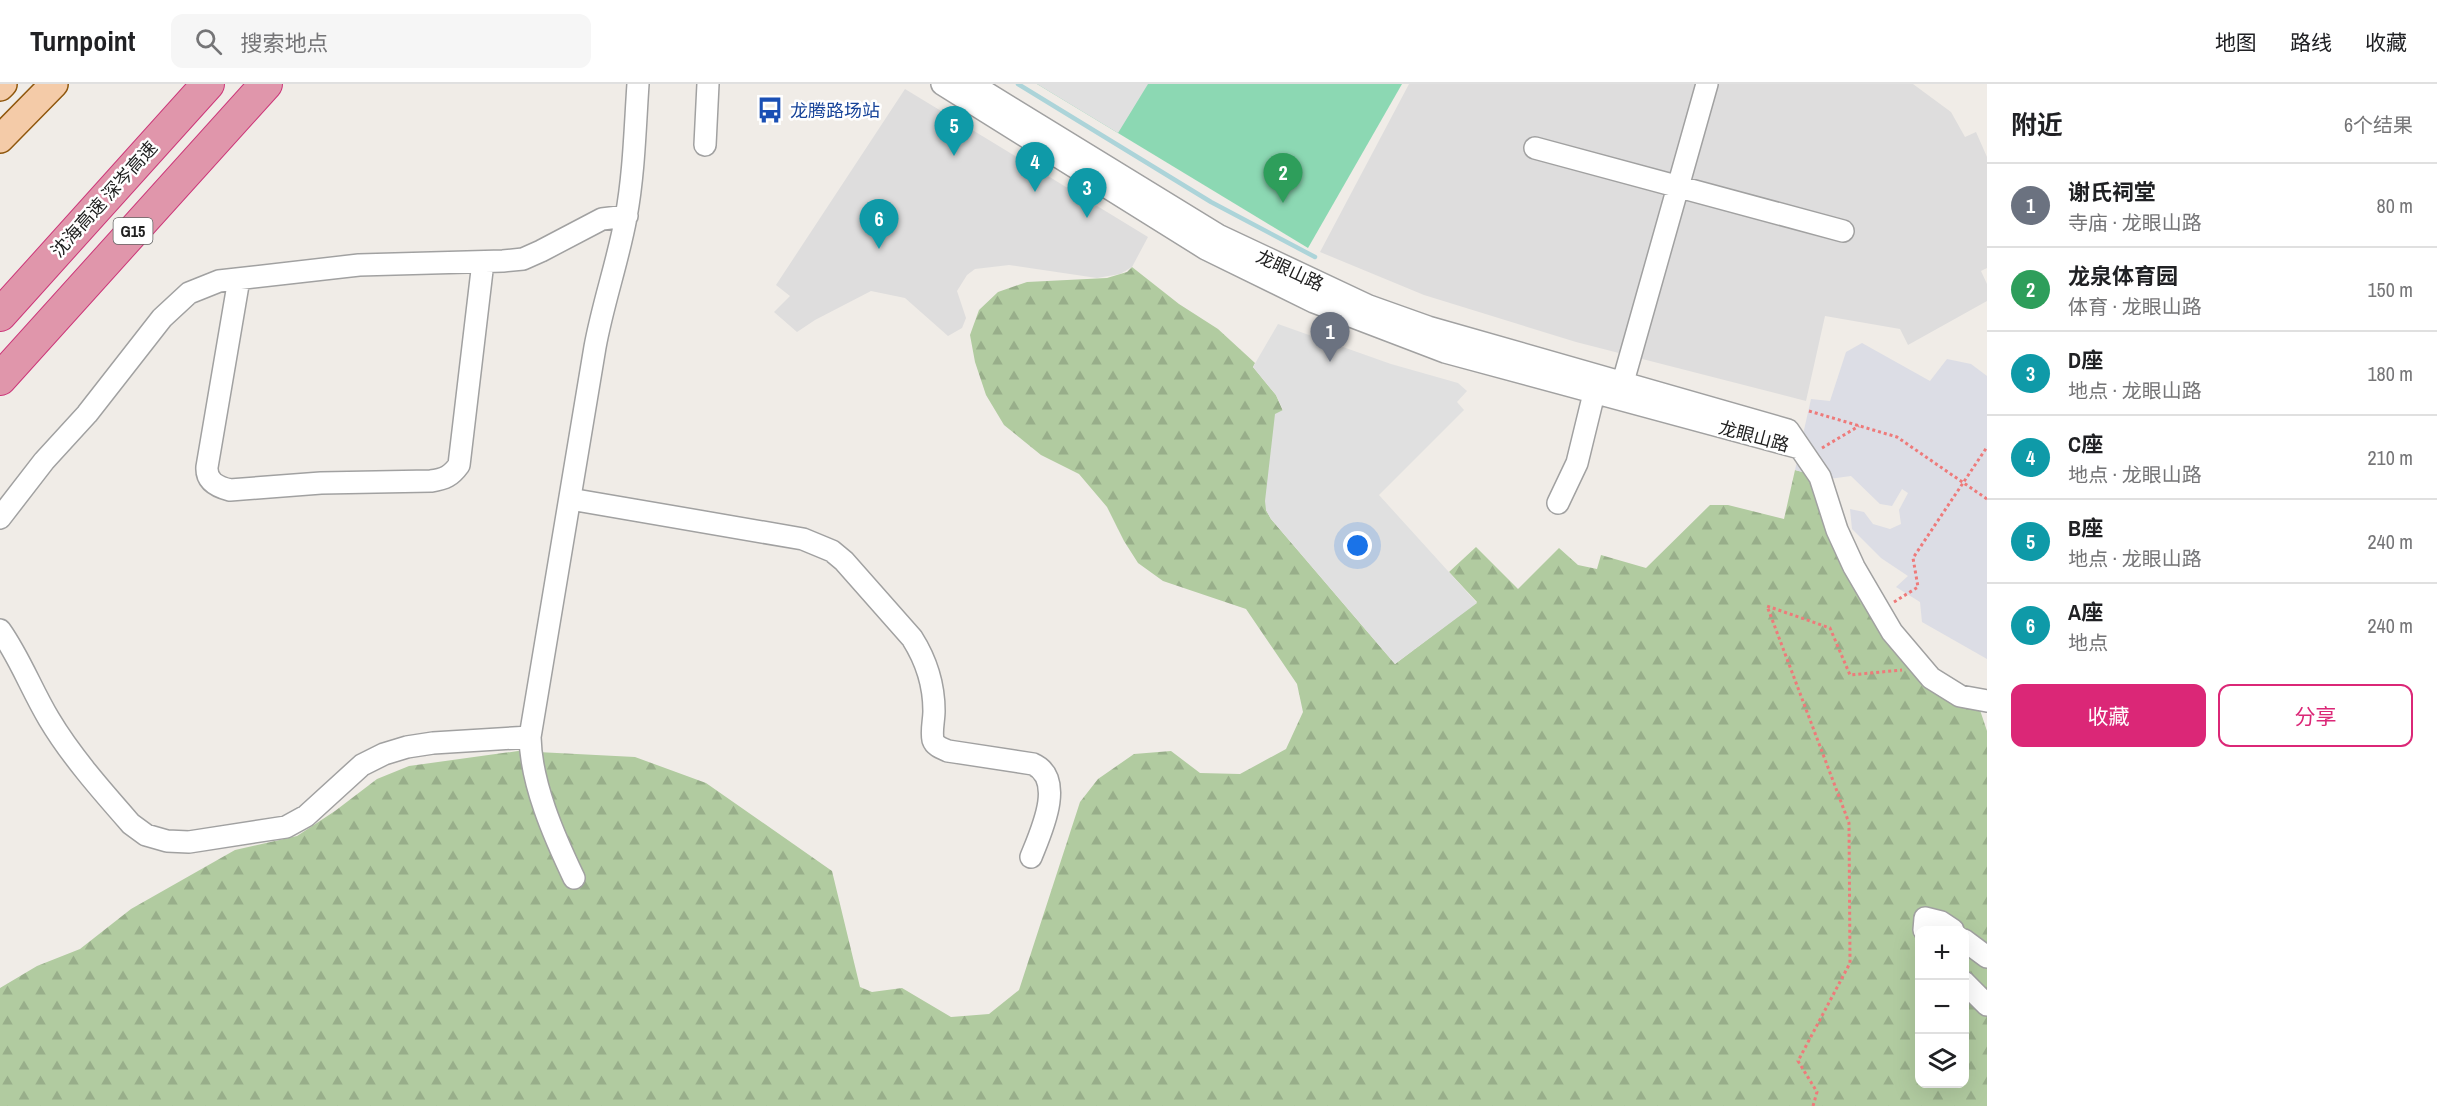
<!DOCTYPE html>
<html lang="zh">
<meta charset="utf-8">
<style>
body{margin:0;font-family:"Archivo Narrow","Noto Sans SC",sans-serif;background:#f6f6f6;color:#202124}
.controls{position:absolute;right:18px;bottom:18px;display:grid;overflow:hidden;border-radius:12px;box-shadow:0 6px 24px #0002}
.controls button{width:54px;height:54px;display:grid;place-items:center;padding:0;border:0;border-bottom:2px solid #e0e0e0;background:#fff;color:#202124;font:30px sans-serif}
.you{position:absolute;left:1358px;top:462px;width:21px;height:21px;margin:-15px;border:4px solid #fff;border-radius:50%;background:#1a73e8;box-shadow:0 0 0 9px #1a73e833}
.badge{display:grid;place-items:center;width:39px;height:39px;border-radius:50%;background:#db2777;color:#fff;font-size:20px;font-weight:700}
.pin{position:absolute;translate:-50% -50px;filter:drop-shadow(0 2px 3px #0008)}
.pin::after{content:'';position:absolute;top:32px;width:21px;height:18px;background:inherit;clip-path:polygon(0 0,100% 0,50% 100%)}
.list{margin:0;padding:0;list-style:none}
h2{display:flex;justify-content:space-between;align-items:center;height:78px;margin:0;padding:0 24px;font-size:26px}
h2 small{font-size:20px;font-weight:400;color:#757577}
.list li{display:grid;grid-template-columns:39px 1fr auto;gap:18px;align-items:center;box-sizing:border-box;height:84px;padding:0 24px;border-top:2px solid #e0e0e0}
.list b{display:block;font-size:22px;white-space:nowrap}
.list p{margin:0;font-size:20px;white-space:nowrap;color:#757577}
.list em{font-size:20px;font-style:normal;color:#757577}
.actions{display:flex;gap:12px;padding:18px 24px}
.actions a{flex:1;padding:14px 0;border:2px solid #db2777;border-radius:12px;text-align:center;font-size:21px;color:#db2777}
.actions .main{background:#db2777;color:#fff}
.icon{flex:none;width:33px;height:33px;fill:none;stroke:currentColor;stroke-width:2;stroke-linecap:round;stroke-linejoin:round}
.map{position:relative;flex:none;width:1987px;height:1022px;overflow:hidden}
header{display:flex;align-items:center;gap:36px;box-sizing:border-box;height:84px;padding:0 30px;background:#fff;border-bottom:2px solid #e0e0e0}
header strong{font-size:28px}
nav{display:flex;gap:33px;margin-inline-start:auto;font-size:21px}
.search{width:420px;height:54px;background:#f6f6f6;display:flex;align-items:center;gap:15px;box-sizing:border-box;padding:0 21px;border-radius:12px;color:#757577;font-size:22px}
main{display:flex}
aside{flex:1;background:#fff}
.map>svg:first-child{display:block}
</style>
<header>
<strong>Turnpoint</strong>
<div class="search"><svg class="icon" aria-label="search" viewBox="0 0 24 24"><circle cx="10" cy="10" r="6"/><path d="M15 15l6 6"/></svg>搜索地点</div>
<nav><a>地图</a><a>路线</a><a>收藏</a></nav>
</header>
<main>
<div class="map">
<svg width="1987" height="1022" viewBox="0 0 1987 1022">
<defs>
<pattern id="forest-firs" width="22" height="20" patternUnits="userSpaceOnUse" patternTransform="scale(1.5)"><rect width="22" height="20" fill="#b1cba0"/><path d="M5 1l3.5 6h-7zM16 11l3.5 6h-7z" fill="#98ae8a"/></pattern>
</defs>
<rect width="100%" height="100%" fill="#f0ece7"/>
<path fill="#dedddd" d="M1409 0H1913L1951 28 1965 53 1976 48 1987 73V184L1981 187 1987 200V217L1908 261 1900 245 1825 232 1806 317 1576 258 1424 211 1320 168Z
M905 5 1148 153 1132 183 1120 190 1097 194 1009 181 975 185 967 191 957 207 966 234 962 244 948 252 905 214 871 207 815 236 797 248 774 228 790 212 776 201Z"/>
<path fill="url(#forest-firs)" fill-rule="evenodd" d="M1132 183 1179 220 1218 245 1255 279 1253 283 1276 311 1283 327 1266 426 1271 435 1395 580 1477 518 1449 488 1476 463 1518 505 1559 464 1578 481 1597 485 1601 471 1646 484 1710 421H1728L1784 435 1795 386 1810 390 1881 544 1979 623 1987 647V1022H0V904L37 882 80 865 131 825 235 766 297 752 335 727 377 695 409 682 518 667 635 673 706 699 832 787 860 903 872 908 902 904 951 933 989 930 1019 906 1080 718 1098 695 1134 670 1171 667 1200 689 1240 690 1286 665 1303 628 1297 600 1246 525 1163 497 1138 479 1124 457 1107 423 1079 390 1041 371 1004 341 986 311 975 278 970 251 979 226 998 208 1027 198 1107 194 1127 188ZM1920 846H1964V1000H1920Z"/>
<path fill="#8cd8b3" d="M1037 0H1402L1308 164Z"/>
<path fill="#e0e0e0" d="M1037 0H1148L1118 49Z
M1278 240 1391 280 1458 299 1467 307 1457 318 1464 326 1379 411 1477 519 1395 580 1271 435 1266 426 1265 417 1275 330 1283 326 1276 311 1253 283Z"/>
<path fill="#dcdde5" d="M1862 259 1930 297 1947 275 1971 280 1987 292V575L1922 538 1920 518 1896 503 1908 492 1881 474 1852 445 1850 425 1864 428 1873 440 1890 445 1901 440 1899 426 1908 409 1902 405 1892 422 1880 420 1851 392 1829 395 1795 386 1811 315 1830 317 1846 268Z"/>
<g fill="none" stroke-linecap="round" stroke-linejoin="round">
<path stroke="#acd4d9" stroke-width="4.5" d="M1018 0 1211 118 1315 173"/>
<g stroke="#a1a1a1" stroke-width="24">
<path id="minor" d="M942 0 1206 165 1314 218 1445 268 1800 364
M972 0 1218 151 1369 222 1428 243 1788 346 1820 393 1837 446 1854 483 1892 548 1931 594 1960 612 1987 617
M705 61 708 0
M1535 64 1843 147
M239 195 207 383C206 398 218 403 230 406L321 399 431 397C445 395 451 392 459 381L483 178
M1619 312 1707 0
M570 415 803 455 832 467 844 477 912 554C926 576 934 600 934 627 934 636 931 647 933 656 935 662 941 664 948 667L1033 680C1066 695 1041 748 1031 773
M1558 419 1577 379 1597 297
M0 434 44 377 87 330 162 234 189 209 219 197 359 181 503 177 523 175 541 167 602 135 627 132
M0 546C20 574 31 605 49 635 71 672 102 707 131 740L146 751 167 757 189 758 286 743 306 732 362 681 384 670 407 663 433 659 530 653
M574 794C554 752 531 700 530 653L595 263C603 219 618 177 626 133 634 90 635 44 638 0
M1924 846 1925 834 1941 838 1953 846
M1964 856 1987 873
M1964 898 1987 921"/>
</g>
<g stroke="#8f570d" stroke-width="30">
<path id="major" d="M0 3 3 0
M0 55 54 0"/>
</g>
<g stroke="#cc3679" stroke-width="34">
<path id="highway" d="M0 231 208 0
M0 295 266 0"/>
</g>
<path stroke="#ee7a7a" stroke-width="3" stroke-dasharray="3 3" stroke-linecap="butt" d="M1809 327 1897 353 1987 415
M1822 364 1859 342
M1894 518 1918 503 1913 474 1987 363
M1813 1022 1817 1008 1798 977 1850 879 1849 739 1767 522 1830 544 1850 591 1902 586"/>
<use href="#minor" stroke="#fff" stroke-width="21"/>
<use href="#major" stroke="#f4cba8" stroke-width="27"/>
<use href="#highway" stroke="#e096ab" stroke-width="32"/>
</g>
<defs>
<g id="bus-bare" transform="scale(2.07)"><path d="M-5-6H5V4H4V6H2V4H-2V6H-4V4H-5ZM-3.5-4V0h7V-4ZM-3.5 1.2v1.5H-2V1.2ZM2 1.2v1.5H3.5V1.2Z" fill="#1a4fb4" stroke="#fff" stroke-width="2.5" paint-order="stroke"/></g>
</defs>
<g fill-rule="evenodd">
<use href="#bus-bare" x="770" y="26"/>
</g>
<g text-anchor="middle" dominant-baseline="central" stroke-width="5" stroke-linejoin="round" paint-order="stroke">
<rect fill="#fff" stroke="#636363" stroke-width="1.5" x="113.5" y="134" width="39" height="26" rx="4.5"/>
<g font-size="16" font-weight="bold" fill="#202020">
<text x="133" y="147">G15</text>
</g>
<g font-size="18" fill="#164399" stroke="#fff" text-anchor="start">
<text x="790" y="26">龙腾路场站</text>
</g>
<g font-size="18" fill="#202020" stroke="#fff">
<text transform="translate(104 115) rotate(-48)">沈海高速 深岑高速</text>
<text transform="translate(1290 186) rotate(25)">龙眼山路</text>
<text transform="translate(1754 352) rotate(15)">龙眼山路</text>
</g>
</g>
</svg>
<div class="controls">
<button>+</button>
<button>−</button>
<button><svg class="icon" aria-label="layers" viewBox="0 0 24 24"><path d="M12 4l9 5-9 5-9-5zM3 14l9 5 9-5"/></svg></button>
</div>
<div class="you"></div>
<div class="pin badge" style="left:1330px;top:278px;background:#6b7280">1</div>
<div class="pin badge" style="left:1283px;top:119px;background:#2e9e5b">2</div>
<div class="pin badge" style="left:1087px;top:134px;background:#0f9aa8">3</div>
<div class="pin badge" style="left:1035px;top:108px;background:#0f9aa8">4</div>
<div class="pin badge" style="left:954px;top:72px;background:#0f9aa8">5</div>
<div class="pin badge" style="left:879px;top:165px;background:#0f9aa8">6</div>
</div>
<aside>
<h2>附近<small>6个结果</small></h2>
<ul class="list">
<li><span class="badge" style="background:#6b7280">1</span><div><b>谢氏祠堂</b><p>寺庙 · 龙眼山路</p></div><em>80 m</em></li>
<li><span class="badge" style="background:#2e9e5b">2</span><div><b>龙泉体育园</b><p>体育 · 龙眼山路</p></div><em>150 m</em></li>
<li><span class="badge" style="background:#0f9aa8">3</span><div><b>D座</b><p>地点 · 龙眼山路</p></div><em>180 m</em></li>
<li><span class="badge" style="background:#0f9aa8">4</span><div><b>C座</b><p>地点 · 龙眼山路</p></div><em>210 m</em></li>
<li><span class="badge" style="background:#0f9aa8">5</span><div><b>B座</b><p>地点 · 龙眼山路</p></div><em>240 m</em></li>
<li><span class="badge" style="background:#0f9aa8">6</span><div><b>A座</b><p>地点</p></div><em>240 m</em></li>
</ul>
<div class="actions"><a class="main">收藏</a><a>分享</a></div>
</aside>
</main>
